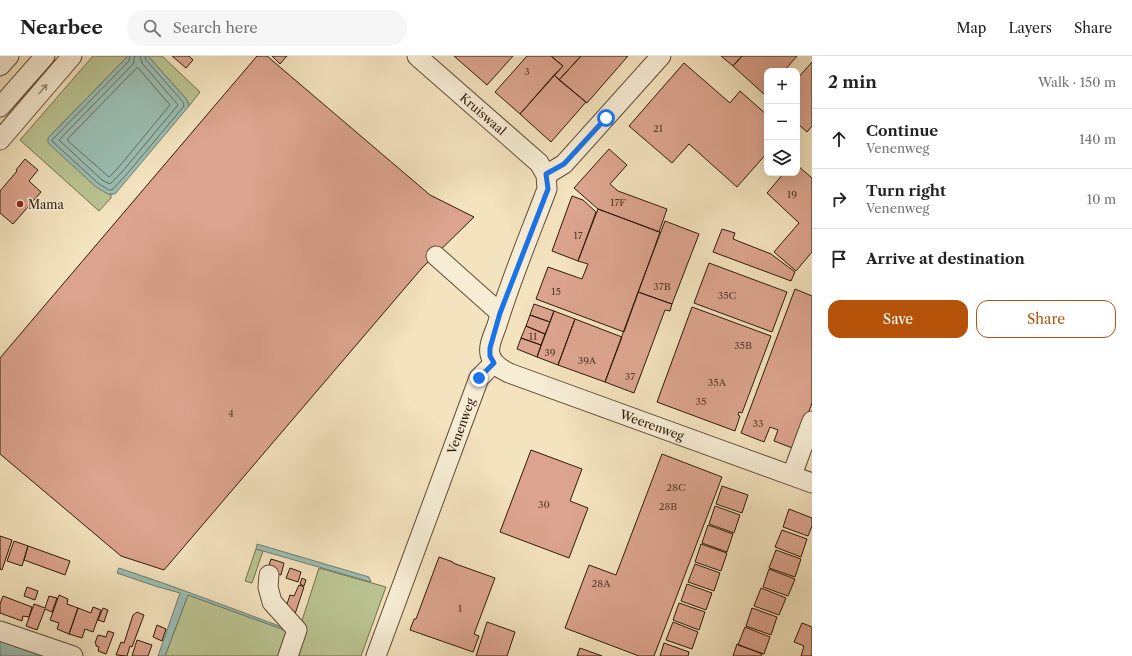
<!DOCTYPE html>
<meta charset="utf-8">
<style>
body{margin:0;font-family:"Libre Caslon Text",serif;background:#f6f6f6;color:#222}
.controls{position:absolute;right:12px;top:12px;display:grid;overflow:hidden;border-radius:8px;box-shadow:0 4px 16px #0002}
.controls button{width:36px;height:36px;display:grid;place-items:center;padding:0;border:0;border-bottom:1px solid #e0e0e0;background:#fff;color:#222;font:20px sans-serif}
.stop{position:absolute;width:12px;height:12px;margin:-9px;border:3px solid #1a73e8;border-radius:50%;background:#fff}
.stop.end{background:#1a73e8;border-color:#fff;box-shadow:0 1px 4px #0008}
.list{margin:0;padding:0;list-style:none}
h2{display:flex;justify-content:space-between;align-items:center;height:52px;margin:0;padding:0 16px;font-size:17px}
h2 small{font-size:13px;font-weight:400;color:#767676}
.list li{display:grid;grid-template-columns:26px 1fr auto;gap:12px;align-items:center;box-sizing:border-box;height:60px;padding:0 16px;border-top:1px solid #e0e0e0}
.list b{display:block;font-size:15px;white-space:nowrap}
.list p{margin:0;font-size:13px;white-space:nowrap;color:#767676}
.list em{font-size:13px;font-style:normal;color:#767676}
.actions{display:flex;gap:8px;padding:12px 16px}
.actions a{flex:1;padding:9px 0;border:1px solid #b45309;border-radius:12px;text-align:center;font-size:14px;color:#b45309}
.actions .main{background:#b45309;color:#fff}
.icon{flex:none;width:22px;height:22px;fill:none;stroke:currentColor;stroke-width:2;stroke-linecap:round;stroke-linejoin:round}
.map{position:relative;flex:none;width:812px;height:600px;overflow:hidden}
header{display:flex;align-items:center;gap:24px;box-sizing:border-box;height:56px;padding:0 20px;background:#fff;border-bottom:1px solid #e0e0e0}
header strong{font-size:19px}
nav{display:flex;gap:22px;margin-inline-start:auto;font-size:14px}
.search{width:280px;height:36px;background:#f6f6f6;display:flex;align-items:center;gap:10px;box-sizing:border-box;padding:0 14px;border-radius:22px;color:#767676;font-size:15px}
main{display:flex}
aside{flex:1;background:#fff}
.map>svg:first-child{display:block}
</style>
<header>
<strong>Nearbee</strong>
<div class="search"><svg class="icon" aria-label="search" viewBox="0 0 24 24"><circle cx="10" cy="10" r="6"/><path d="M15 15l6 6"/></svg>Search here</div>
<nav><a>Map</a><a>Layers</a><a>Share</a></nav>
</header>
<main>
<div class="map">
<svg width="812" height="600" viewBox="0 0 812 600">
<rect width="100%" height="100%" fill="#f3e3be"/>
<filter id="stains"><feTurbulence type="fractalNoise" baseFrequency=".005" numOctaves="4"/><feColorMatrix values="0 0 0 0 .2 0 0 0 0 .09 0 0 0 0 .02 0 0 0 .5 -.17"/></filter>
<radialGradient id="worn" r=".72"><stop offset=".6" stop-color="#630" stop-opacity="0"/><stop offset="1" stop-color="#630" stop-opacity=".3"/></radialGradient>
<path fill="#bac492" stroke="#746f4d" d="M93 0H128L48 82 108 138H111V142L99 155 20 84Z
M148 0H162L200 36 189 50 187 44Z
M256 493 263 495 252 527 245 525Z
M319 512 386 531 361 600H165L188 539 290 576 298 577Z"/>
<path fill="#9bbeb3" stroke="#707c6f" d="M128 0H148L187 44 189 50 115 138H108L96 131 48 87V82Z
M257 488 369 521 371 526 256 493Z
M119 512C177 531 233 553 290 574V576L188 539 165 600H158L180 537 155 530 117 517Z
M0 585 42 600H0Z"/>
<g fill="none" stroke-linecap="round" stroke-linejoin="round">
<path stroke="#656c5e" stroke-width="1" d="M130 0 129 5 52 84 53 86 99 128 109 134H112L126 119 184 50 183 46 146 4 145 0
M135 0 133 8 59 84 102 124 110 128 122 116 178 49 142 7 140 0
M137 12 139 13 170 49 118 112 109 121 68 85V83Z"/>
</g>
<path fill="#dca48e" stroke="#2f1a08" d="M172 0H189L193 4 186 12Z
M257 0H267L430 139 474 161 422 212 164 514 121 500 0 398V302Z
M272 0H287L280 8Z
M454 0H513L487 29Z
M527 0H551L563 10 520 58 495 36Z
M551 0H581L559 24 554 19 563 10Z
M581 0H628L587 47 559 24Z
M721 0H742L733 10Z
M742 0H797L784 15H767V34L764 38 733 10Z
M812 6V70L807 76 797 67V23Z
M684 7 730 47 740 35 767 59V97L737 131 689 88 672 107 629 70Z
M554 19 586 46 551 86 520 58Z
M609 93 627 109 610 128 618 135 667 153 659 176 598 153 574 132Z
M25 103 38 114 29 125 41 136 13 168 0 157V135L17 115 16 114Z
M797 109 812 122V196L796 215 774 196 799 167 767 137 784 117H797Z
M572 140 583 144 596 156 578 205 552 195Z
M598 153 660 176 624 276 536 243 548 211 582 223 588 208 578 205Z
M665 165 699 178 672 248 638 236Z
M722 173 735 177 733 183 771 198 795 216 791 225 713 196Z
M709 207 787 236 772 276 694 247Z
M795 233 812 240V347L795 393 774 385 778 374 770 371 764 386 741 377Z
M638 236 672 248 670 255 665 254 634 337 605 326Z
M534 248 554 255 550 266 530 259Z
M692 251 771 280 742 357 739 356 738 359 740 360 735 375 657 346Z
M554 255 575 263 558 309 537 301Z
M530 259 550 266 545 278 526 270Z
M575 263 622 281 605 326 558 309Z
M526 270 545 278 541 289 521 282Z
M521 282 541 289 537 301 517 293Z
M531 394 582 413 570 445 588 452 569 502 500 476Z
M662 398 722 421 654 600H639L565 572 589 509 616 519Z
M722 430 748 439 742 457 716 448Z
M715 450 740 459 734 477 709 468Z
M789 453 812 462V470L808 480 783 471Z
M708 469 733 478 727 496 702 487Z
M782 474 807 483 801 501 775 491Z
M0 480 12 484 2 514 0 513Z
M14 485 28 490 22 510 7 505Z
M701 488 727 497 721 515 695 506Z
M28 490 70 505 65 519 24 504Z
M776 494 801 503 795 521 769 512Z
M439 501 453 506V507L495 522 474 578 479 580 473 596 410 574 414 563H416Z
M271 503 284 507 281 519 267 515Z
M695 508 720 517 714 535 688 526Z
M290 512 301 516 298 526 286 522Z
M769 513 795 523 788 540 763 531Z
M302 522 306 524 304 530 300 528Z
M687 528 712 537 706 554 681 545Z
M299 529 304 531 295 558 285 554 290 539 294 540Z
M27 531 38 535 35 544 24 540Z
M761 532 786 542 779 559 754 550Z
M59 539 68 543 67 548 78 552 69 578 57 573 59 567 50 564Z
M3 540 32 551 29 561 23 560 22 565 0 557V548Z
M49 540 57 542 52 556 45 553 37 574 26 570 34 548 45 552Z
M679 547 705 556 699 574 673 564Z
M93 551 101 554 93 576 85 573 82 582 69 578 78 552 91 557Z
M103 552 108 554 104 566 98 564Z
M752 552 777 561 771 579 746 570Z
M137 556 144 559 132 591 130 590 127 600 116 599 121 586 124 587 133 559Z
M487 566 515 576 507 600H476Z
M673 566 698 576 692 593 666 584Z
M802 567 812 571V600H801L804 590 794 586Z
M157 569 166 573 162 585 153 581Z
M745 571 770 581 764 598 738 589Z
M108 575 114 577 106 598 98 595 99 591 96 590V588L95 587 98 579 106 581Z
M137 584 152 589 148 600H132Z
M664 587 689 596 688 600H660Z
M737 588 762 598 761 600H733Z
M580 592 602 600H577Z"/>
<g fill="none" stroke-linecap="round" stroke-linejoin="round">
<g stroke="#604c36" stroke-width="21">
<path id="minor" d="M417 0 539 107 546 119 547 133C530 178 511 223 497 269 494 278 488 289 490 298 492 308 501 313 509 317L812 427
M0 10 9 0
M0 51 45 0
M0 84 72 0
M546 119 564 108 661 0
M436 200 500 257
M792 419 812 365
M269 519 268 531 272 546 297 574 288 600
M0 575 73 600
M376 600 479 322 494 307"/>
</g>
<use href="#minor" stroke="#f7edd5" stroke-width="19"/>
</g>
<defs><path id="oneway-shaft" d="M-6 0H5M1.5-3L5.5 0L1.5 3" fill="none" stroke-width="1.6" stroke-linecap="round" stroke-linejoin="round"/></defs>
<use stroke="#9d8e79" href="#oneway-shaft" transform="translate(43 33) rotate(-50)"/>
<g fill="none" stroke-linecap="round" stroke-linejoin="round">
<path stroke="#1a73e8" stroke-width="5" d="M479 322 494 307 490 300V292L500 257 548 133 546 118 564 108 606 62"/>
</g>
<circle fill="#8f2418" stroke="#f7edd5" stroke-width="1.5" cx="20" cy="148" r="4"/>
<g text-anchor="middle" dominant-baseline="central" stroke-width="3" stroke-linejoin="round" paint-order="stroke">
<g font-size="10" fill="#5a3c2a">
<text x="527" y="15">3</text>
<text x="658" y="72">21</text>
<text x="792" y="138">19</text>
<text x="618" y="146">17F</text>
<text x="578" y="179">17</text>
<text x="662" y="230">37B</text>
<text x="556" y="235">15</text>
<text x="727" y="239">35C</text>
<text x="533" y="280">11</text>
<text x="743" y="289">35B</text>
<text x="550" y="296">39</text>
<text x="587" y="304">39A</text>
<text x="630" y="320">37</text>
<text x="717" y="326">35A</text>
<text x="701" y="345">35</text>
<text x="231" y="357">4</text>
<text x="758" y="367">33</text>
<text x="676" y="431">28C</text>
<text x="544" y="448">30</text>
<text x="668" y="450">28B</text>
<text x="601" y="527">28A</text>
<text x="460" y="552">1</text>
</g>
<g font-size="12" fill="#2f1a08" stroke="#f7edd5">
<text transform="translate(483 58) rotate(41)">Kruiswaal</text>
<text transform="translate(652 369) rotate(20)">Weerenweg</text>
<text transform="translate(461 370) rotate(-70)">Venenweg</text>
</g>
<g font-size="12" fill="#2f1a08" stroke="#f7edd5" text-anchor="start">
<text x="28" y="148">Mama</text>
</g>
</g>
<rect width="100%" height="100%" filter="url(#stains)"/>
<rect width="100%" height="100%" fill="url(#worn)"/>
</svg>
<div class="controls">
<button>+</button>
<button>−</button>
<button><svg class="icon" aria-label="layers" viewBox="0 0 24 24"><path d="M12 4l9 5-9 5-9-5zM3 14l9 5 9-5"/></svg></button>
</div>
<div class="stop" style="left:606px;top:62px"></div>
<div class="stop end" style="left:479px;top:322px"></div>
</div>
<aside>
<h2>2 min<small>Walk · 150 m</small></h2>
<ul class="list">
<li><svg class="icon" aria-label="ahead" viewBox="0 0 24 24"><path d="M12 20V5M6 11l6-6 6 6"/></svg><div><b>Continue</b><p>Venenweg</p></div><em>140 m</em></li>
<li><svg class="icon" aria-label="right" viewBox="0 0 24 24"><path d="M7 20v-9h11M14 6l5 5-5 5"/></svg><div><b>Turn right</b><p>Venenweg</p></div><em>10 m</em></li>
<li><svg class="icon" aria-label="arrive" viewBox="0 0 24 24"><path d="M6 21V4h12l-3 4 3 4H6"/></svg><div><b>Arrive at destination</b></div></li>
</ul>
<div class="actions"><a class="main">Save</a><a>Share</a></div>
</aside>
</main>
